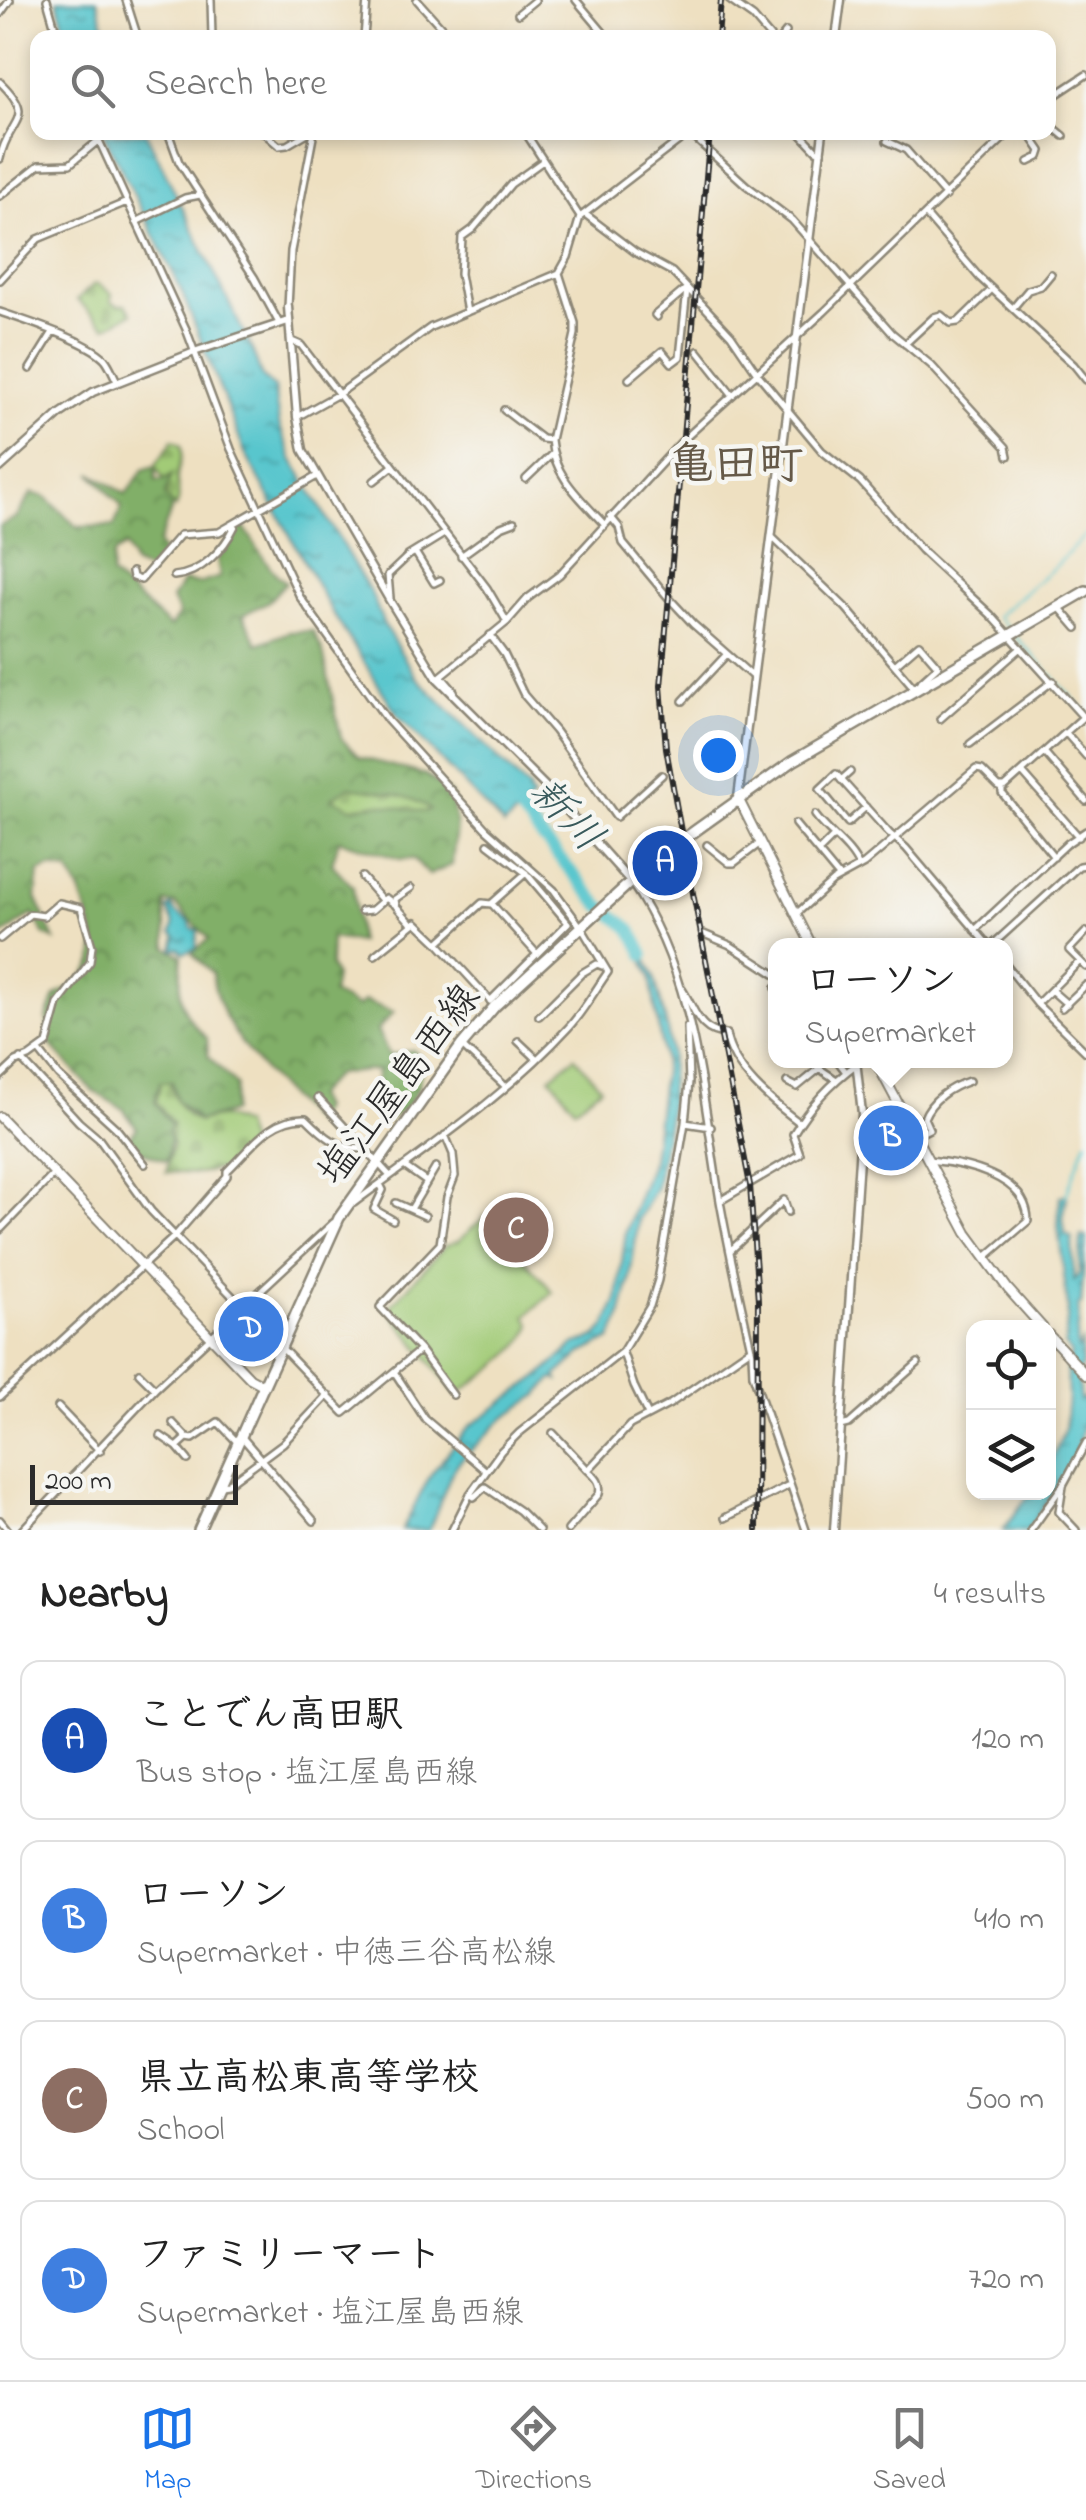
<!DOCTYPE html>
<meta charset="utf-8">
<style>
body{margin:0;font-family:"Indie Flower","Klee One",sans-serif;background:#f6f6f6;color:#222}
.controls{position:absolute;right:30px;bottom:30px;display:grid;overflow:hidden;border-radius:20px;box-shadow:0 5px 15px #0003}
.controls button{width:90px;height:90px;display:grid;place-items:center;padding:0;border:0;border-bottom:2px solid #e0e0e0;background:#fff;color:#222;font:50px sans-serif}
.scale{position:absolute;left:30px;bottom:25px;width:208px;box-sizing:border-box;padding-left:10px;border:5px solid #2b2b2b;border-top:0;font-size:28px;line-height:35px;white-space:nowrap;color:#2b2b2b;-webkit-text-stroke:8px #f6f6f2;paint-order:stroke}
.you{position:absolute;left:718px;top:755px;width:35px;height:35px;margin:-25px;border:8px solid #fff;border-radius:50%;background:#1a73e8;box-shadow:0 0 0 15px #1a73e833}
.badge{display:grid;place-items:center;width:65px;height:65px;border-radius:50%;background:#1a73e8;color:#fff;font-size:32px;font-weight:700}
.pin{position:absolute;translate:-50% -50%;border:5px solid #fff;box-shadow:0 2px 10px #0006}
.popup{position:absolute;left:768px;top:938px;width:245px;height:130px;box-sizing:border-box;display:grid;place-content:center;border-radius:20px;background:#fff;filter:drop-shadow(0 2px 8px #0005);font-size:32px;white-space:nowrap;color:#767676}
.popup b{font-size:38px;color:#222}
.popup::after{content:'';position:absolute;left:50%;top:100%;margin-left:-20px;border:20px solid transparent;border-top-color:#fff}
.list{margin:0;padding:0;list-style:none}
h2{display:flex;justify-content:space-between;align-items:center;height:130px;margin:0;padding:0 40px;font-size:42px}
h2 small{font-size:32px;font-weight:400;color:#767676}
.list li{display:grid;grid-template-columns:65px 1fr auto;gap:30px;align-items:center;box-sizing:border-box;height:160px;margin:0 20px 20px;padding:0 20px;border:2px solid #e0e0e0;border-radius:20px}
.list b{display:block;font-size:38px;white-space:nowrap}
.list p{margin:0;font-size:32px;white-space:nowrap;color:#767676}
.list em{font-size:32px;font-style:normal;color:#767676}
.icon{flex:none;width:55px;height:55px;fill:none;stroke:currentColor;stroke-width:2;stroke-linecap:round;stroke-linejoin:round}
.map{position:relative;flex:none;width:1086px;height:1530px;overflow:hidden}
.search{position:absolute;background:#fff;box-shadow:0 5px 15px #0003;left:30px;right:30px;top:30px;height:110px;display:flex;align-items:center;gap:25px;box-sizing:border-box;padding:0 35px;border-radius:20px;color:#767676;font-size:38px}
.sheet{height:850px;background:#fff}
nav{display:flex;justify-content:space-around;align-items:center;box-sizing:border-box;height:140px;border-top:2px solid #e0e0e0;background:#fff;font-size:28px;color:#767676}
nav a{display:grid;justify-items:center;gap:5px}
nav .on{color:#1a73e8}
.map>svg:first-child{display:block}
</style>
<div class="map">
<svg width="1086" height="1530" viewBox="0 0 1086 1530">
<defs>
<pattern id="forest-crowns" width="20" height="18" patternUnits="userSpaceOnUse" patternTransform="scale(2.5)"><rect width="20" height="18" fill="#81af68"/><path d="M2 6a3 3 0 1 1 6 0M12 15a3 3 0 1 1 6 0" fill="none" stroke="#6a8f56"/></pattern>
<pattern id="cemetery-stones" width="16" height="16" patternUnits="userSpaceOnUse" patternTransform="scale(2.5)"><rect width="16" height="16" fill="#a2cb77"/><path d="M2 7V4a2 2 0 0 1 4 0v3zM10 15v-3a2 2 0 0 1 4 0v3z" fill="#8cae67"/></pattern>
<pattern id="water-ripples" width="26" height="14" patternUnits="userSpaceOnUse" patternTransform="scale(2.5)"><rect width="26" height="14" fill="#59c6cd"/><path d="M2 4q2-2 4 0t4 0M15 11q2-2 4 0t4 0" fill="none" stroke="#4aa1a7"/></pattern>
</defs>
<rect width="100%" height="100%" fill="#f6f6f2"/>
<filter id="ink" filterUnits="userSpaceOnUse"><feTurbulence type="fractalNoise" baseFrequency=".01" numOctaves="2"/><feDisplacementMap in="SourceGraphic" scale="20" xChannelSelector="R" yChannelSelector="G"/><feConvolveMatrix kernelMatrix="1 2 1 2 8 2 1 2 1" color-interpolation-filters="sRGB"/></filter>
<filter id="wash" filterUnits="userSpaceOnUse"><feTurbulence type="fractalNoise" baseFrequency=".0048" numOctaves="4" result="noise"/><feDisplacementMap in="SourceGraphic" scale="40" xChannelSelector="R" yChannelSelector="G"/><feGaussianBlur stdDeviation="2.25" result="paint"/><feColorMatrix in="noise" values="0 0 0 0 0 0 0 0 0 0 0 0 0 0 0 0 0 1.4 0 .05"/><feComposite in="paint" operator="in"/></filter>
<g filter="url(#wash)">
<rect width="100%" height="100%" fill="#eee0c1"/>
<path fill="url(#forest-crowns)" stroke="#566d4a" stroke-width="2.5" d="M155 466 156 481 172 478 165 494 173 506 158 544 163 553 149 571 134 565 125 546 113 555 111 575 170 627 179 615 172 599 183 581 198 584 220 577 217 559 231 542 234 532 243 526C257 544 267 570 286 582L269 601 243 615 258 644 289 632 313 631 323 652 341 738 359 757 426 775 451 794 456 826 452 865 429 875 414 859H400L339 840 332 864 353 887 359 942 331 938 330 967 335 976 332 994 358 1007 364 1001 394 1012 377 1030 389 1056 413 1050 422 1059C421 1095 414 1100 387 1122L376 1112 377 1070 336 1074 315 1096 321 1108 315 1125C275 1081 219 1035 212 973L192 953 209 939 175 904 165 903 167 947 182 956C179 995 177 1011 207 1038L208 1056 236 1085 232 1112 198 1121 177 1101 172 1082H160L155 1102 172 1126 167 1161 137 1150 127 1140 137 1128 123 1109 93 1091 49 1043 47 1018 55 996C100 971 102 955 86 908 81 895 77 882 68 871L50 868 39 873 36 898 55 940 44 934 33 914 0 937V526L17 517 32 493 46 497 77 527 114 526 122 507 91 473 126 494 144 469Z"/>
<path fill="url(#cemetery-stones)" stroke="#667b51" stroke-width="2.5" d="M94 284H99L112 294 111 301 119 305 126 304 132 313 106 327 77 300Z
M173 440 181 445C185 459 176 467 177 481 178 493 181 497 176 508L165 496 172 475 164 480 155 466Z
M349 787C371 790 414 794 430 810L424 812 380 804 352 808 332 798Z
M161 1082H170C175 1099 181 1114 198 1122 222 1115 220 1115 243 1125L249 1144 224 1171 217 1169 199 1174 166 1172 173 1144 168 1130 173 1124 156 1102Z"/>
<path fill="#a2cb77" stroke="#667b51" stroke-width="2.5" d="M575 1057 601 1087 575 1108 550 1077Z
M486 1216 553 1292 526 1316 531 1324C527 1349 477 1379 457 1395L388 1309 445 1246 458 1241Z"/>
<path fill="url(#water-ripples)" stroke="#42787c" stroke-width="2.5" d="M57 0H97L107 37H67Z
M103 133H146L253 352 261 375 274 388 279 424 292 459 372 595 384 625 416 677 530 790 528 793 533 798 504 826 397 714 332 612 246 455 180 287Z
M172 906 175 912 189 921 192 929 198 930 196 948 184 953 179 948 173 949 176 937 172 933 174 925 168 909Z
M634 941 639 943 654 976 667 1027 671 1056 669 1115 656 1187 639 1218 629 1283 620 1320 611 1339 582 1353 556 1376 558 1380 553 1379 537 1396 505 1417 459 1462 451 1474 429 1530H402L431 1474 469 1427 546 1371 574 1345 597 1336 606 1326 617 1299 626 1231 652 1160 664 1063 650 976Z
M1064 1195 1067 1197 1063 1218 1065 1234 1072 1238 1074 1280 1079 1274 1081 1236 1086 1237 1081 1304 1078 1306C1081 1322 1075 1335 1078 1350L1082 1343V1365L1078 1374 1080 1401 1086 1397C1086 1451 1058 1488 1027 1530H1003L1030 1493 1048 1492 1049 1468 1065 1428 1068 1396 1066 1368 1071 1354 1065 1345 1068 1308 1058 1226 1060 1196Z"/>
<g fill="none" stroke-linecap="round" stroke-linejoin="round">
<path stroke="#59c6cd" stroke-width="2.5" d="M1084 711 997 616 1058 564 1086 534
M1066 1196 1086 1141"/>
<path stroke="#59c6cd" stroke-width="12" d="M511 801 600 905 631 929 644 955"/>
</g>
</g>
<g filter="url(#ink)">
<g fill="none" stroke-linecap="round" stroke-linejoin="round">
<g stroke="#8c8676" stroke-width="10">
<path id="minor" d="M47 0 58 38
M126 0 138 38
M211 0 212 38
M417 0 451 38
M576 0 608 38
M729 0 753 17 771 38
M0 14 10 0
M518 14 535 0
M364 38 367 0
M781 38 786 32
M0 82C39 120 7 119 0 159
M1048 100 1086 75
M1048 123 1064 136
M95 132 186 329 231 449 300 597 388 721 486 829 554 890 581 927 608 972C595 990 583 1012 568 1028 506 1096 426 1149 354 1203
M168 132 179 162 254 277 279 323
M263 132 279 146 287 145 309 132
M525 132 580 217
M688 132 746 185 792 220 892 333 931 365 1006 447 1008 456
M799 132 816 150 821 152
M1028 132 1041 151 1039 157 1029 162
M887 141 906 150 946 196
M0 196 39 165 70 164 99 140
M585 214 635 252 672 272 731 335 757 373 822 451 860 481 921 550 991 615 1083 717 1005 787H999L982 770 976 769 864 864 833 881 796 914
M926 215 980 278 1074 365 1086 380
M136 222 185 198 200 195
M0 280 38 239 127 202
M288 307 291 251 314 132
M1013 308 1028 290 1041 286 1051 274
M0 312C24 320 89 341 105 359 110 365 113 374 117 381
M467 312 460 274 462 237 473 229 511 184 543 161
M657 317 655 315 687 288
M292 341 301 345 487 588 507 622
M905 344 934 317 941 315 951 323 958 322 992 289
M698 351 732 394
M30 369 53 332
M629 379 662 351 672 363 680 357 687 289
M504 410 542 439 551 440
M297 417 340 393 431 327 559 273
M526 479 552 454
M374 481 393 466
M610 516 619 527 623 543 667 596 693 624 752 676
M604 524C580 498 554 476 551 440L575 334V323L559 273 568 257 580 217 689 133
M772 537 846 608 915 689
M415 552 434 583 440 580
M461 556 501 527 514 522
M132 572 133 577 141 580 180 535 219 532 317 476
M174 576C201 574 224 549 235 526
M390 598 388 575 408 556 444 534
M1059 607 1077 628
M490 635 504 654 524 695 555 731 616 817 662 775
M896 664 919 644 938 666 916 686
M454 691 441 676 507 622 528 598 559 575 681 442 824 312 1010 132
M683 701 727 654
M940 719 1021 648
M1066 733 1086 756
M970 744 1053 681
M1044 752 1086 801
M1022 772 1079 837
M841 780 850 772
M1002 788V793L1054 857
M866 807 848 823 820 789 836 774 889 833 906 848 989 946
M815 815C828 833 851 847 859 867
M795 824 839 877
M488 844 526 873 568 923 490 1001
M707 845 729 863H734L759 844
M821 849 832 838
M362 877 382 900
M632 884C695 976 702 1094 720 1201 729 1252 741 1303 752 1353L753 1375 806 1530
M411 888 395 899 396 906 412 924
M492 904 537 954
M361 911 372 910 386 898 394 904
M975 930 1068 843 1086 831
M1086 932 1069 950 1086 967
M704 934 730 945 776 975
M0 939 30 914 44 916 59 903 81 908 92 946 90 962 58 1004 47 1044 29 1057 16 1062 0 1077
M991 946 1079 866 1086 865
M375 955 416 922 438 943
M1006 965 1037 1004 1086 1052
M776 987V988
M682 989C695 1008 698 1033 726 1034 732 1070 772 1102 800 1123
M1051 990 1067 1004
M490 1000 438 943 482 903 491 904 526 873
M1037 1004 1080 961
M1062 1008 1086 985
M539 1016 582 973 597 964 602 966
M774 1033 776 1029
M518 1041 536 1058
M463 1047 505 1086
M39 1051 58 1075 116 1128 145 1164
M21 1059 79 1122 99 1139 151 1211 344 1413 420 1350
M807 1060 835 1079
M837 1060 846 1072
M787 1082 797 1087 819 1069
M318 1098 390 1176
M685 1123 711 1127
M445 1135 453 1154 455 1176 447 1197 440 1244 380 1307 420 1350 453 1395
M915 1136 929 1129 924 1118C931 1100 950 1087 969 1081
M928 1160C963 1163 1028 1176 1028 1221L986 1257
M404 1166 425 1181
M380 1184 383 1190 374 1209 393 1220
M720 1201 800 1154 793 1134C809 1107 832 1082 857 1064
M396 1203 425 1216
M411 1209 436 1167
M0 1230 53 1175
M730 1251 784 1200 788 1212
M623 1353 634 1386 648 1415
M139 1373 155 1389
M395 1373 425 1419 486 1471
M0 1397 176 1235 227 1176V1171C250 1149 271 1116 306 1118 324 1136 339 1150 366 1149
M58 1407 100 1451
M173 1423 187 1438
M841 1426 849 1424 918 1363
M553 1433 588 1470
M161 1436 177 1447 187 1438 193 1439 218 1422 238 1443
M241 1436 314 1521
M177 1447 188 1460
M221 1485 228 1484 283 1443 328 1395
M1063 1486 1059 1512 1076 1530
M470 1494 474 1497 485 1487 520 1511 539 1530
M725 1518 789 1485
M0 1520 8 1530
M22 1530 155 1389 333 1223
M452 1530 470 1494 501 1451 519 1433 622 1352 650 1306 658 1280 685 1123 689 1082 687 1027
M568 1530 599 1494C602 1482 595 1477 588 1470L630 1425 670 1404 751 1348
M1031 1530 1063 1485 1086 1443"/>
</g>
<g stroke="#8c8676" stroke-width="11">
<path id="tertiary" d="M836 38 841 0
M288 307 297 417 303 450 390 601 437 678 546 787 630 881
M0 468 60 414 93 392 197 351 288 321
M738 798 823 132
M834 1530 862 1114 856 1060"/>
</g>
<g stroke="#8c8676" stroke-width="12">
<path id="secondary" d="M738 798 812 946
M875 1060 967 1233 1008 1289 1043 1328
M0 1117 250 1378 263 1385
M1048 1334 1086 1375"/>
</g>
<g stroke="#8c8676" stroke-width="14">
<path id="primary" d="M199 1530 339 1218 461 1046 495 1006 657 858 793 761 1086 591"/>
</g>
<use href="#minor" stroke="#fff" stroke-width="5"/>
<use href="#tertiary" stroke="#fff" stroke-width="6"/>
<use href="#secondary" stroke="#fff" stroke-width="8"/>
<use href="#primary" stroke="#fff" stroke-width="9"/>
<g stroke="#2b2b2b" stroke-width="6">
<path id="rail" d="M718 38 721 0
M710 132 661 686 666 748 682 837 750 1185 758 1300 757 1530"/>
</g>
<use href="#rail" stroke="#f6f6f2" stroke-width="2.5" stroke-dasharray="8" stroke-linecap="butt"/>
</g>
</g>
<g text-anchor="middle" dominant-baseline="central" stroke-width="9" stroke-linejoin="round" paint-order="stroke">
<g font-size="40" fill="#2b2b2b" stroke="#f6f6f2">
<text transform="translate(401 1086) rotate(-53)">塩江屋島西線</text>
</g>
<g font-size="42" font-style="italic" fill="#395a5c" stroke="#f6f6f2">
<text transform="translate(565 816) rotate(46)">新川</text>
</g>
<g font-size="45" font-weight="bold" fill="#655948" stroke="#f6f6f2">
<text x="736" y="467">亀田町</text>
</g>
</g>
</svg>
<div class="controls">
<button><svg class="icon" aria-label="locate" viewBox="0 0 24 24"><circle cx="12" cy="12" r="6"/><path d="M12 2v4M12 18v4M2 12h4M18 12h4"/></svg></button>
<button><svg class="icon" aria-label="layers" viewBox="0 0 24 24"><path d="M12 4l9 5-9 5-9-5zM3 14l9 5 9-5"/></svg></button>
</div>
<div class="scale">200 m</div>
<div class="you"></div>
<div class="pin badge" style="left:665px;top:863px;background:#1a4fb4">A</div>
<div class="pin badge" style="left:891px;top:1138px;background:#3f7fe0">B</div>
<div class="popup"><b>ローソン</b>Supermarket</div>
<div class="pin badge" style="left:516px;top:1230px;background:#8d6e63">C</div>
<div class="pin badge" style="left:251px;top:1329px;background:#3f7fe0">D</div>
<div class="search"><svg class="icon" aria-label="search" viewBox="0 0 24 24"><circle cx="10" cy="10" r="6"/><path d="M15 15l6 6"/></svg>Search here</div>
</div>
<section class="sheet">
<h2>Nearby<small>4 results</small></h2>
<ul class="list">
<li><span class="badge" style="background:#1a4fb4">A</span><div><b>ことでん高田駅</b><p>Bus stop · 塩江屋島西線</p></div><em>120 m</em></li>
<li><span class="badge" style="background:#3f7fe0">B</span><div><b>ローソン</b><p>Supermarket · 中徳三谷高松線</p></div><em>410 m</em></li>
<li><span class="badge" style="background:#8d6e63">C</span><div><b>県立高松東高等学校</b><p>School</p></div><em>500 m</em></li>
<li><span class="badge" style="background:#3f7fe0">D</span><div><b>ファミリーマート</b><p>Supermarket · 塩江屋島西線</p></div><em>720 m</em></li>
</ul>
</section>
<nav>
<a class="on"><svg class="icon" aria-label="map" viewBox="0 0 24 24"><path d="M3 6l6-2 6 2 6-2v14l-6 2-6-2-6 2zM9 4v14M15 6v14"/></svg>Map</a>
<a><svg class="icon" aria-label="directions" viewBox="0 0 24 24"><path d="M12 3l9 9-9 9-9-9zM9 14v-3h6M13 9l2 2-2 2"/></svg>Directions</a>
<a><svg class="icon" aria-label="saved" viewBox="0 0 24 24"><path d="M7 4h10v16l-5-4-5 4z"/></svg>Saved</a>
</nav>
